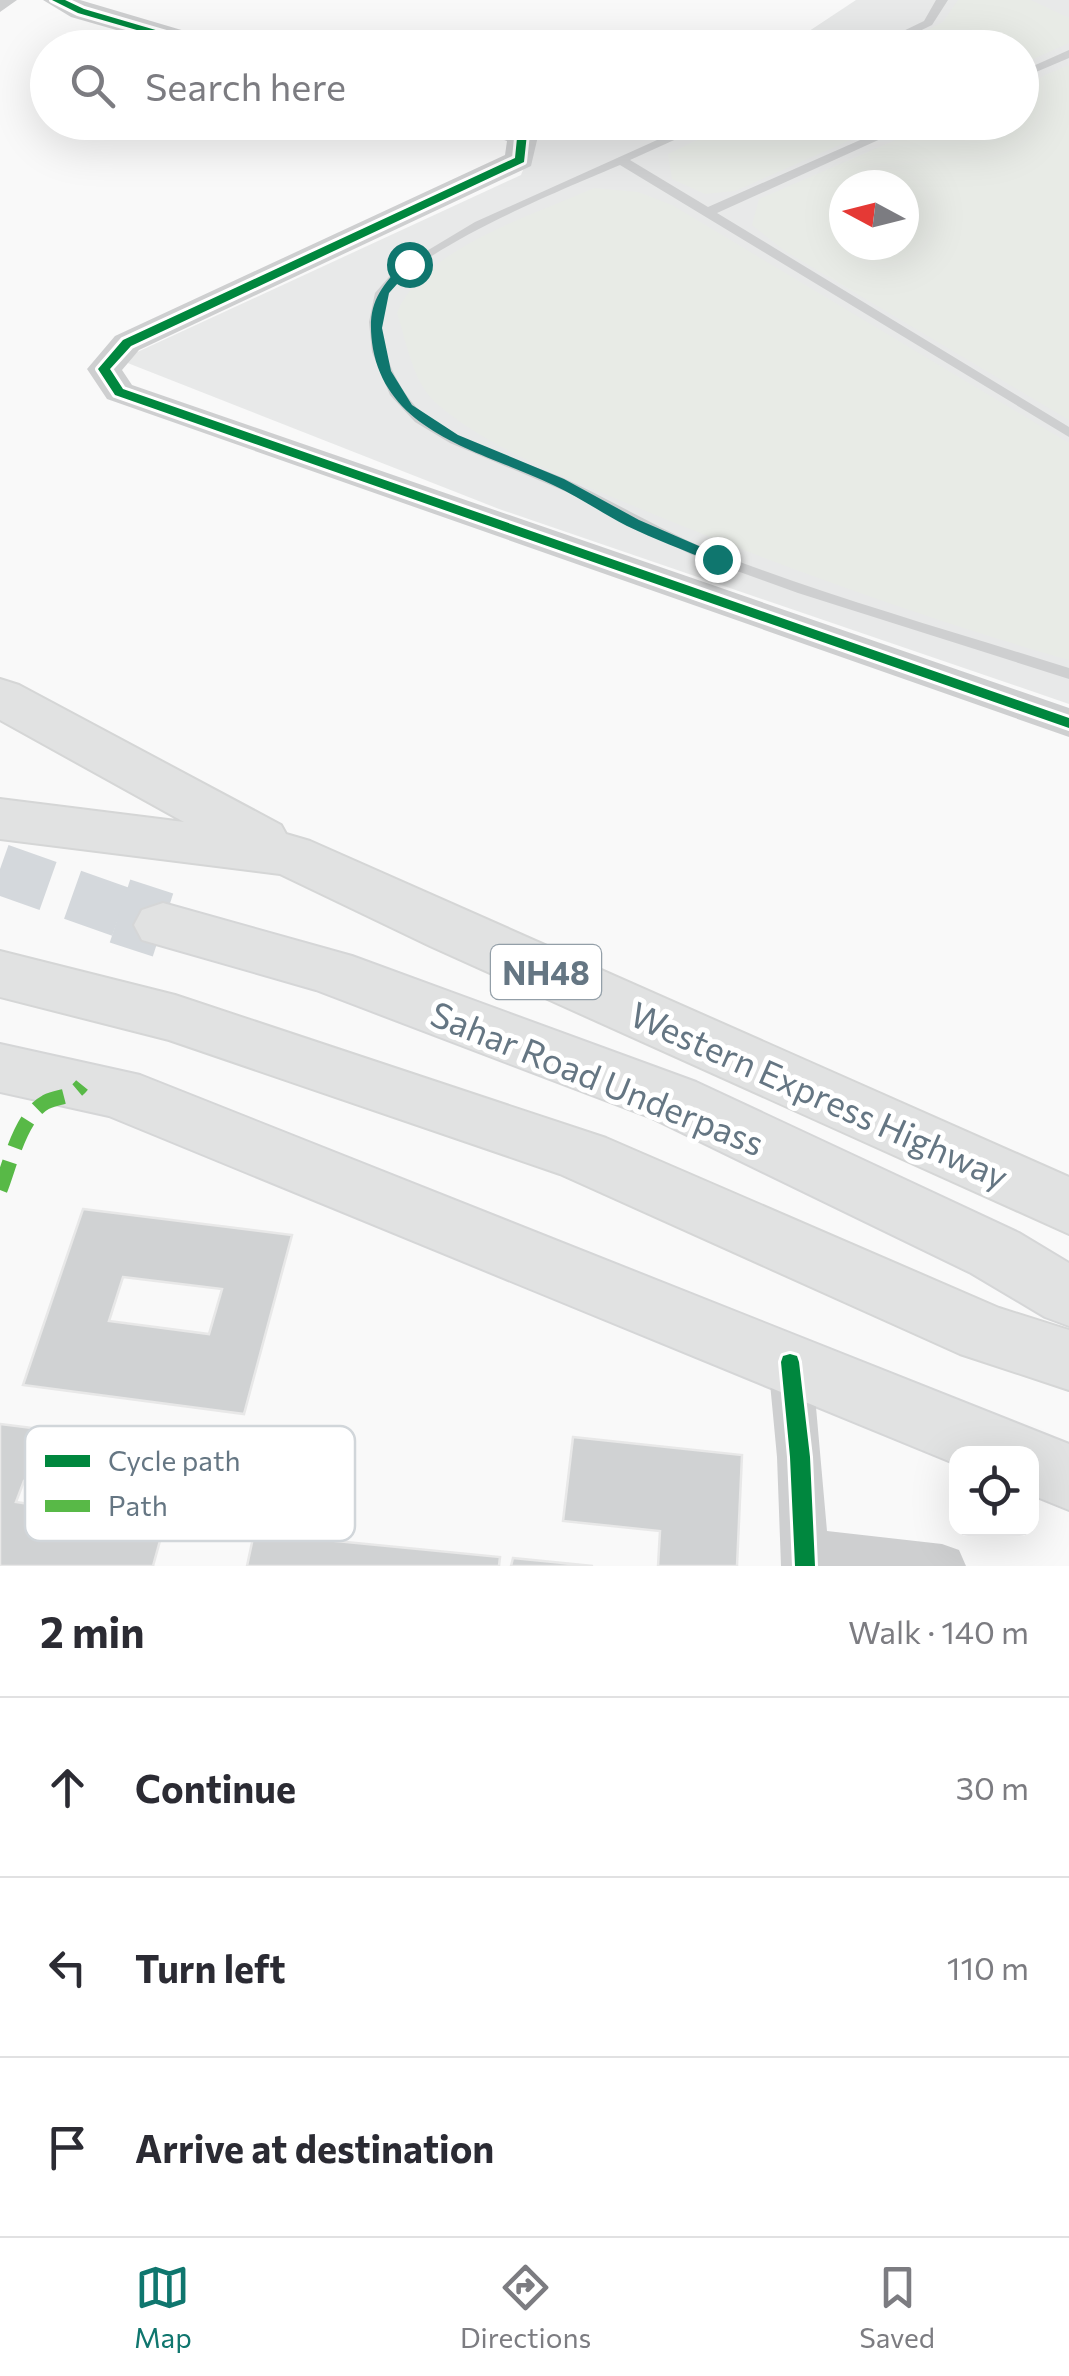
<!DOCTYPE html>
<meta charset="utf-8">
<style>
body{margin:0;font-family:Commissioner,sans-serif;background:#f7f7f7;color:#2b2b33}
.controls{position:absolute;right:30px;bottom:30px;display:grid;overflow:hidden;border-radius:20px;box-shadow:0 10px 40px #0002}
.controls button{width:90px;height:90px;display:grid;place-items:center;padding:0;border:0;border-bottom:2px solid #e1e1e2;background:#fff;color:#2b2b33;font:50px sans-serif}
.compass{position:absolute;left:829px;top:170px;width:90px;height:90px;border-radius:50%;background:#fff;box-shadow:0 10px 40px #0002;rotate:277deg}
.stop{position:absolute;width:30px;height:30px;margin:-22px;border:8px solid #0f766e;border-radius:50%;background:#fff}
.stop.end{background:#0f766e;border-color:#fff;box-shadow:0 2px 10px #0008}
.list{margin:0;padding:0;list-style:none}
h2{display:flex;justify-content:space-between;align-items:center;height:130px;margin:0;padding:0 40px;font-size:42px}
h2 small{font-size:32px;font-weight:400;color:#7c7c81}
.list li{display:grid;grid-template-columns:65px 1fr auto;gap:30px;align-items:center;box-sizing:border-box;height:180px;padding:0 40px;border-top:2px solid #e1e1e2}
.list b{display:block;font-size:38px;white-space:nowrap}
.list em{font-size:32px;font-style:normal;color:#7c7c81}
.icon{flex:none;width:55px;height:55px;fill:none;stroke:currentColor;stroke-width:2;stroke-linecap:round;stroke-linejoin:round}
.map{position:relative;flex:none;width:1069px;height:1566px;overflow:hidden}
.search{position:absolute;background:#fff;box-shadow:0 10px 40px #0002;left:30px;right:30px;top:30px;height:110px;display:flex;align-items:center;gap:25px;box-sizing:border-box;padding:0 35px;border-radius:55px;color:#7c7c81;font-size:38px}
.sheet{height:670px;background:#fff}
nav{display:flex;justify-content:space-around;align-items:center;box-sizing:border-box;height:140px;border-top:2px solid #e1e1e2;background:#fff;font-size:28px;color:#7c7c81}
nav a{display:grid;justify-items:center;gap:5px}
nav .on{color:#0f766e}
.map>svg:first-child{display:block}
</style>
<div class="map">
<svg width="1069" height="1566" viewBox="0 0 1069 1566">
<rect width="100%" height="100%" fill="#f9f9f9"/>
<path fill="#e8e9e9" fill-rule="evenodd" d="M856 0H1069V704L499 509 120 360 521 175 542 123 1022 122V48L785 47ZM844 185H904V245H844Z"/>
<path fill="#e8ebe6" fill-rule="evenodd" d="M958 0H1031L1069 18V43L1022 64V48L894 47 943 22Z
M1069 65V420L785 251 752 225 759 199 935 123 1022 122V85ZM904 185V245H844V185Z
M735 122H889V123L735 191 705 194 672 179 668 154Z
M594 188 638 192 672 205 1069 443V660C918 617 768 562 624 502 561 475 488 448 436 403 413 383 406 340 397 313 423 248 532 216 594 188Z"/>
<path fill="#d0d2d3" stroke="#e8e8e8" stroke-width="2.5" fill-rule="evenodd" d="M83 1209 292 1235 244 1414 23 1385ZM123 1277 222 1289 209 1334 109 1321Z
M0 1424 186 1447 153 1566H0ZM24 1481 124 1496 117 1517 16 1502Z
M573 1437 742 1455 737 1566H658L660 1531 563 1521Z
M254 1533 500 1557 499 1566H247Z
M513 1558 593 1566H511Z"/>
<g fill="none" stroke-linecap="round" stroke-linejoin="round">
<path stroke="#d4d8dc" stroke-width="51" stroke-dasharray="51 26" stroke-linecap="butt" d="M0 869 127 914"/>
<path stroke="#d4d8dc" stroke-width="66" stroke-dasharray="66 32" stroke-linecap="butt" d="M120 911 163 925"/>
<g stroke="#d5d6d7" stroke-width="4">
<path id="primary" d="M163 903 352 956 696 1082 1019 1233 1069 1263V1326L1045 1317 971 1273 652 1118 316 990 142 940 134 925 142 910Z
M0 1044 140 1075 1069 1444V1510L1032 1495V1454H956V1464L109 1116 0 1092Z"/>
</g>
<g stroke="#d5d6d6" stroke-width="4">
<path id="motorway" d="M0 679 19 685 281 825 286 834 310 841 1069 1177V1234L430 946 280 874 0 839V799L184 822 0 720Z
M0 951 175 995 606 1138 999 1308 1069 1330V1390L960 1354 560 1174 169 1040 0 997Z"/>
</g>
<path fill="#cecfd0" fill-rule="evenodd" d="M936 0H948L932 25 885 48H868L924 21Z
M1069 50V58L1022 78V71Z
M697 122H714L630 160 708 207 901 122H918L717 213 1069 427V437L620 165C566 188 422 246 390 292 367 327 395 391 424 414 463 446 515 458 561 477 616 502 667 534 724 556 837 599 954 632 1069 668V679L798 593 690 554 569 493 450 443 415 422 390 395 372 352 369 322 375 293 395 270 475 222Z"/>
<path fill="#cecfd0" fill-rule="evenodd" d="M0 0H17L0 12Z
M790 1343 806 1348 812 1362 827 1531 942 1544 959 1550 966 1566H781L777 1457 768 1362 774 1348Z"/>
<path fill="#cecfd0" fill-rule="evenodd" d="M43 0H80L222 42 226 48H179L71 17Z
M466 122C489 122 523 117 538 136L531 166 139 350 122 370 132 385 1069 708V737L107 399 87 369 115 336 505 155 507 141 470 128Z"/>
<use href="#primary" fill="#e1e2e2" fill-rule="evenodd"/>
<use href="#motorway" fill="#e1e2e2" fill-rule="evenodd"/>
<path stroke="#58b947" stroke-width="15" stroke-dasharray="30 15" stroke-linecap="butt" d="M0 1190C10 1165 20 1116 46 1102 60 1095 71 1099 82 1085"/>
<g stroke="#fff" stroke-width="6">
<path id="cycleway" d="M52 0H65L84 9 217 48H199L78 13Z
M476 122H493L527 134 524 162 131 346 110 369 123 389 1069 718V728L115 395 98 369 123 340 515 158 517 138Z
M790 1354 797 1356 799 1362 810 1457 815 1566H795L790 1457 781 1362 783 1356Z"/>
</g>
<use href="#cycleway" fill="#00873e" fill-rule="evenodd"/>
</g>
<path fill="#0f766e" d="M405 261 415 264 389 293 382 328 391 371 412 405 458 435 564 479 639 520 722 556V562H712C684 550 654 539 627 526 602 513 579 497 553 485 485 452 389 435 373 349 366 306 377 291 405 261Z"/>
<g text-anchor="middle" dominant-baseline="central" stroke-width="10" stroke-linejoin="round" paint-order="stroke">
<rect fill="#fff" stroke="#939fa8" stroke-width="2.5" x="491" y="945" width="110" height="54" rx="8"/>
<g font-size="32" font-weight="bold" fill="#657683">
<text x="546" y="972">NH48</text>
</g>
<g font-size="35" fill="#657683" stroke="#fff">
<text transform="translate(598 1077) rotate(22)">Sahar Road Underpass</text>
<text transform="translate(820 1094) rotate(24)">Western Express Highway</text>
</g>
</g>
<rect x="25" y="1426" width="330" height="115" rx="15" fill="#fff" stroke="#d1d6da" stroke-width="2.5"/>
<rect x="45" y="1455" width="45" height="12" fill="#00873e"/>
<rect x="45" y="1500" width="45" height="12" fill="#58b947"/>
<g font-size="28" fill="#657683">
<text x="108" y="1471">Cycle path</text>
<text x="108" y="1516">Path</text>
</g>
</svg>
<div class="controls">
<button><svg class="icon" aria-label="locate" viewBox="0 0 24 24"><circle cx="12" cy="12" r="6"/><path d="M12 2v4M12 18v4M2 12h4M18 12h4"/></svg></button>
</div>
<svg class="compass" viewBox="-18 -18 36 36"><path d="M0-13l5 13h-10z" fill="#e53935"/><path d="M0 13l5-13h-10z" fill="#7c7c81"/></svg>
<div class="stop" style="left:409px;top:264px"></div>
<div class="stop end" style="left:717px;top:559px"></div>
<div class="search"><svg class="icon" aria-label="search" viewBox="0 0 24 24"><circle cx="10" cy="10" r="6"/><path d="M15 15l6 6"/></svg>Search here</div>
</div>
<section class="sheet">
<h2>2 min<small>Walk · 140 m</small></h2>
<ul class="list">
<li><svg class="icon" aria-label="ahead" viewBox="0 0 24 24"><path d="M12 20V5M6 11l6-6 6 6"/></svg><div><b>Continue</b></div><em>30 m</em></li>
<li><svg class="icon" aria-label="left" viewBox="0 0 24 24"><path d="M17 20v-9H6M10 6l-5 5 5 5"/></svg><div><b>Turn left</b></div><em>110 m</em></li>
<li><svg class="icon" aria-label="arrive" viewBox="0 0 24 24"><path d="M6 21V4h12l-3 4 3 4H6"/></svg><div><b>Arrive at destination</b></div></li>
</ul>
</section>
<nav>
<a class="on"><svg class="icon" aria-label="map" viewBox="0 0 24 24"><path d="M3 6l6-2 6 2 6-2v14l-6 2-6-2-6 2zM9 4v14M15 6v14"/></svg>Map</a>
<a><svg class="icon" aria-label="directions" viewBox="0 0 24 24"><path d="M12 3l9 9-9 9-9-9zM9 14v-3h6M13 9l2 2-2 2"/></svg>Directions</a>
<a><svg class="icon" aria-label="saved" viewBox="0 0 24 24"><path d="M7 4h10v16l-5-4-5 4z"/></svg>Saved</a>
</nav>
